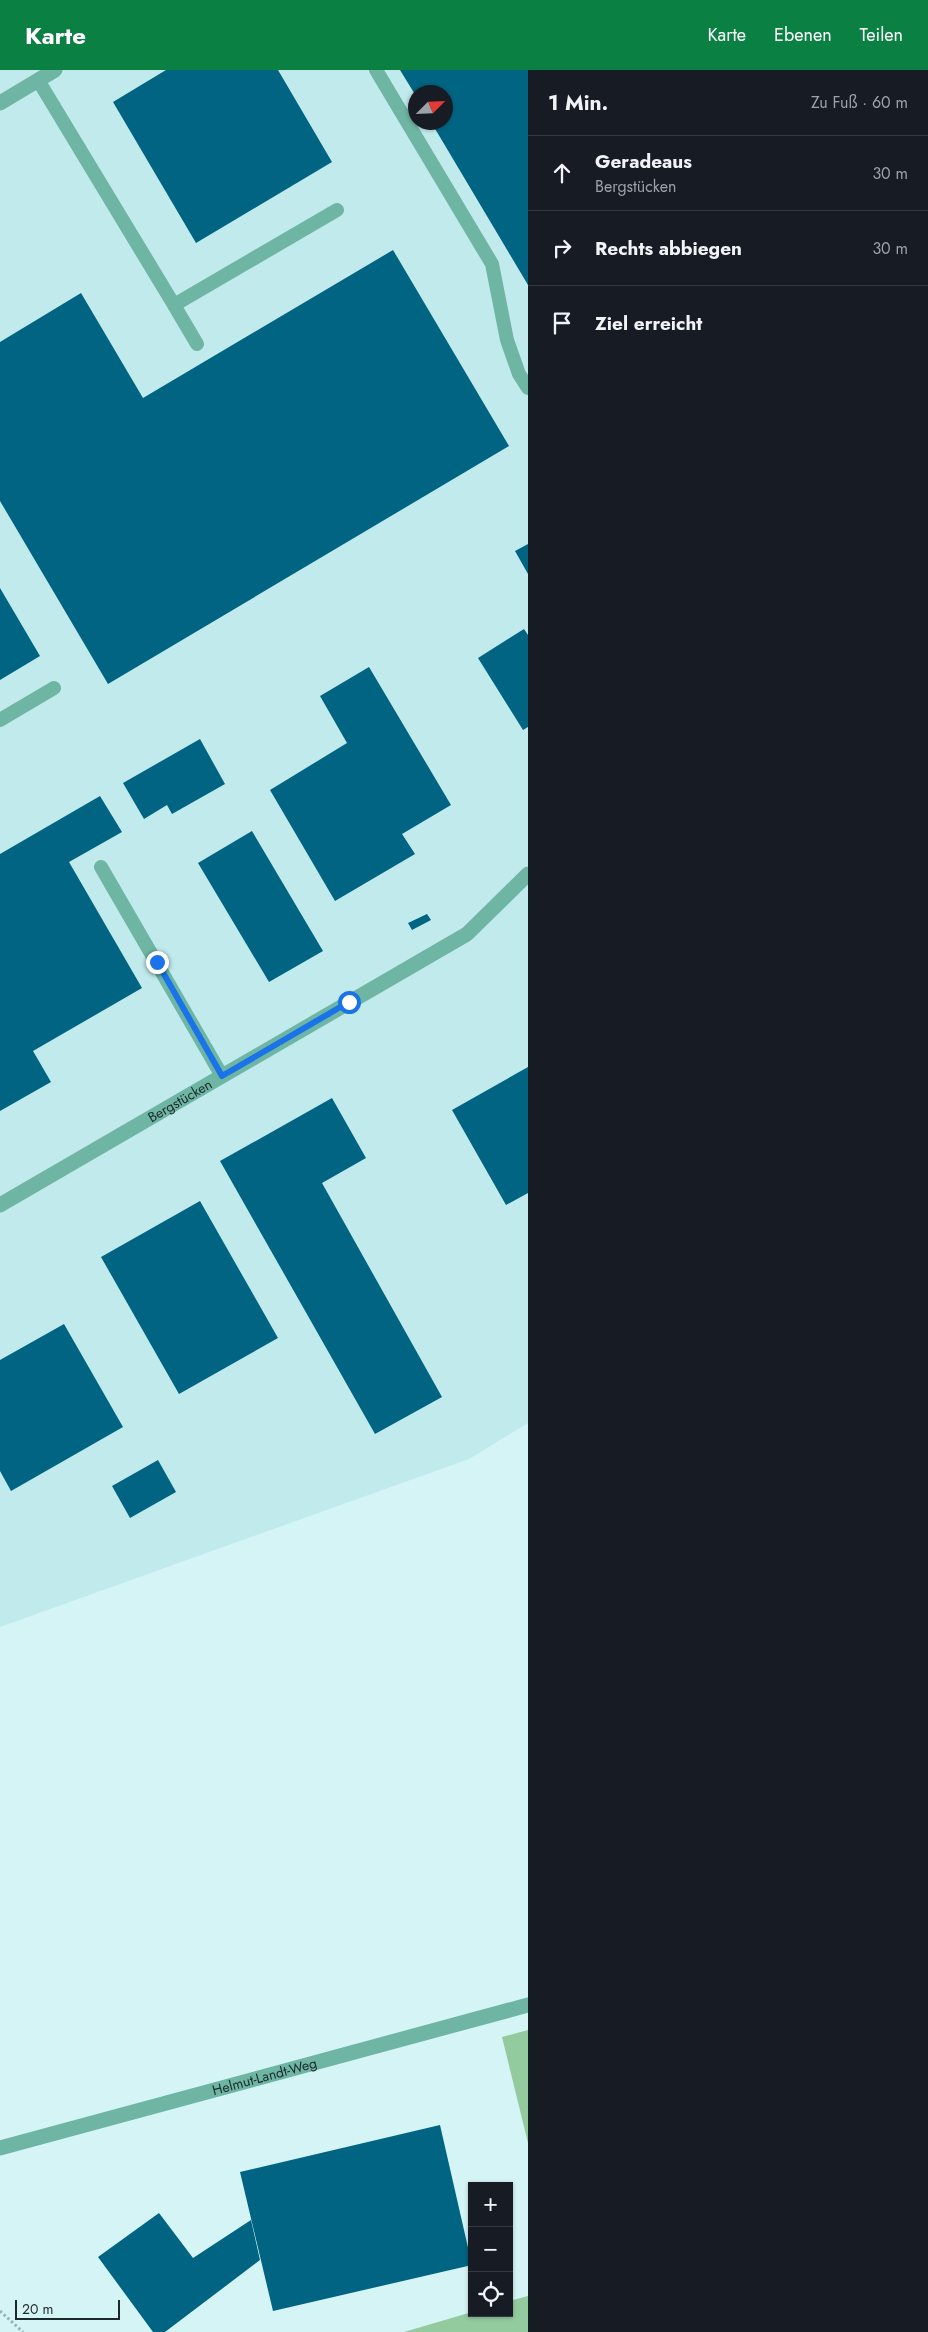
<!DOCTYPE html>
<html lang="de">
<meta charset="utf-8">
<style>
body{margin:0;font-family:Jost,sans-serif;background:#20242c;color:#f1f3f6}
.controls{position:absolute;right:15px;bottom:15px;display:grid;overflow:hidden;border-radius:0px;box-shadow:0 1px 4px #0004}
.controls button{width:45px;height:45px;display:grid;place-items:center;padding:0;border:0;border-bottom:1px solid #363941;background:#171b24;color:#f1f3f6;font:25px sans-serif}
.compass{position:absolute;left:408px;top:15px;width:45px;height:45px;border-radius:50%;background:#171b24;box-shadow:0 1px 4px #0004;rotate:66deg}
.scale{position:absolute;left:15px;bottom:12px;width:105px;box-sizing:border-box;padding-left:5px;border:2px solid #1c2829;border-top:0;font-size:14px;line-height:18px;white-space:nowrap;color:#1c2829;-webkit-text-stroke:4px #d5f4f6;paint-order:stroke}
.stop{position:absolute;width:15px;height:15px;margin:-11px;border:4px solid #1a73e8;border-radius:50%;background:#fff}
.stop.end{background:#1a73e8;border-color:#fff;box-shadow:0 1px 5px #0008}
.list{margin:0;padding:0;list-style:none}
h2{display:flex;justify-content:space-between;align-items:center;height:65px;margin:0;padding:0 20px;font-size:21px}
h2 small{font-size:16px;font-weight:400;color:#9ea1a6}
.list li{display:grid;grid-template-columns:32px 1fr auto;gap:15px;align-items:center;box-sizing:border-box;height:75px;padding:0 20px;border-top:1px solid #363941}
.list b{display:block;font-size:19px;white-space:nowrap}
.list p{margin:0;font-size:16px;white-space:nowrap;color:#9ea1a6}
.list em{font-size:16px;font-style:normal;color:#9ea1a6}
.icon{flex:none;width:28px;height:28px;fill:none;stroke:currentColor;stroke-width:2;stroke-linecap:round;stroke-linejoin:round}
.map{position:relative;flex:none;width:528px;height:2262px;overflow:hidden}
header{display:flex;align-items:center;gap:30px;box-sizing:border-box;height:70px;padding:0 25px;background:#0b8043;color:#fff}
header strong{font-size:24px}
nav{display:flex;gap:28px;margin-inline-start:auto;font-size:18px}
main{display:flex}
aside{flex:1;background:#171b24}
.map>svg:first-child{display:block}
</style>
<header>
<strong>Karte</strong>
<nav><a>Karte</a><a>Ebenen</a><a>Teilen</a></nav>
</header>
<main>
<div class="map">
<svg width="528" height="2262" viewBox="0 0 528 2262">
<rect width="100%" height="100%" fill="#d5f4f6"/>
<path fill="#c1eaed" fill-rule="evenodd" d="M0 0H528V1353L469 1389 0 1557ZM416 22H446V52H416Z"/>
<path fill="#94cb9e" d="M528 1960V2073L502 1967Z
M528 2226V2262H404L472 2242 509 2243V2231Z"/>
<path fill="#006482" d="M166 0H278L332 92 196 173 113 32Z
M400 0H528V215L431 52H446V22H416V26Z
M393 180 509 376 108 614 0 431V272L81 223 143 328Z
M528 474V504L515 481Z
M0 518 40 586 0 610Z
M524 559 528 565V657L523 660 478 588Z
M369 597 451 735 402 764 415 784 335 831 270 720 347 673 320 626Z
M200 669 225 714 172 744 167 735 144 749 123 713Z
M100 726 122 762 69 792 142 918 33 981 51 1012 0 1041V784Z
M252 761 323 881 269 912 198 793Z
M427 844 431 850 412 860 408 853Z
M528 997V1123L506 1135 452 1040Z
M332 1028 366 1088 322 1113 442 1327 375 1364 220 1091Z
M200 1131 278 1268 179 1324 101 1187Z
M64 1254 123 1357 11 1421 0 1401V1290Z
M158 1390 176 1422 130 1448 112 1416Z
M440 2055 472 2195 273 2241 240 2102Z
M159 2143 193 2188 251 2150 260 2190 165 2262H153L98 2187Z"/>
<g fill="none" stroke-linecap="round" stroke-linejoin="round">
<path stroke="#99b2b3" stroke-width="3" stroke-dasharray="2.5 2.5" stroke-linecap="butt" d="M0 2241 23 2262"/>
<path stroke="#6eb6a3" stroke-width="14" d="M376 0 492 194 507 270 519 304 528 318
M38 10 174 235 337 140
M174 235 197 274
M0 650 54 618
M101 797 222 1006"/>
<g stroke="#6eb6a3" stroke-width="15">
<path d="M0 33 55 0"/>
<path id="s1" d="M0 1135 467 864 528 804"/>
<path id="s2" d="M0 2078 528 1935"/>
</g>
</g>
<g fill="none" stroke-linecap="round" stroke-linejoin="round">
<path stroke="#1a73e8" stroke-width="6" d="M157 892 222 1006 349 932"/>
</g>
<g text-anchor="middle" dominant-baseline="central" stroke-width="5" stroke-linejoin="round" paint-order="stroke">
<g font-size="14" fill="#1c2829" stroke="#d5f4f6">
<text stroke="none"><textPath href="#s1" startOffset="208">Bergstücken</textPath></text>
<text stroke="none"><textPath href="#s2" startOffset="274">Helmut-Landt-Weg</textPath></text>
</g>
</g>
</svg>
<div class="controls">
<button>+</button>
<button>−</button>
<button><svg class="icon" aria-label="locate" viewBox="0 0 24 24"><circle cx="12" cy="12" r="6"/><path d="M12 2v4M12 18v4M2 12h4M18 12h4"/></svg></button>
</div>
<svg class="compass" viewBox="-18 -18 36 36"><path d="M0-13l5 13h-10z" fill="#e53935"/><path d="M0 13l5-13h-10z" fill="#9ea1a6"/></svg>
<div class="scale">20 m</div>
<div class="stop" style="left:349px;top:932px"></div>
<div class="stop end" style="left:157px;top:892px"></div>
</div>
<aside>
<h2>1 Min.<small>Zu Fuß · 60 m</small></h2>
<ul class="list">
<li><svg class="icon" aria-label="ahead" viewBox="0 0 24 24"><path d="M12 20V5M6 11l6-6 6 6"/></svg><div><b>Geradeaus</b><p>Bergstücken</p></div><em>30 m</em></li>
<li><svg class="icon" aria-label="right" viewBox="0 0 24 24"><path d="M7 20v-9h11M14 6l5 5-5 5"/></svg><div><b>Rechts abbiegen</b></div><em>30 m</em></li>
<li><svg class="icon" aria-label="arrive" viewBox="0 0 24 24"><path d="M6 21V4h12l-3 4 3 4H6"/></svg><div><b>Ziel erreicht</b></div></li>
</ul>
</aside>
</main>
